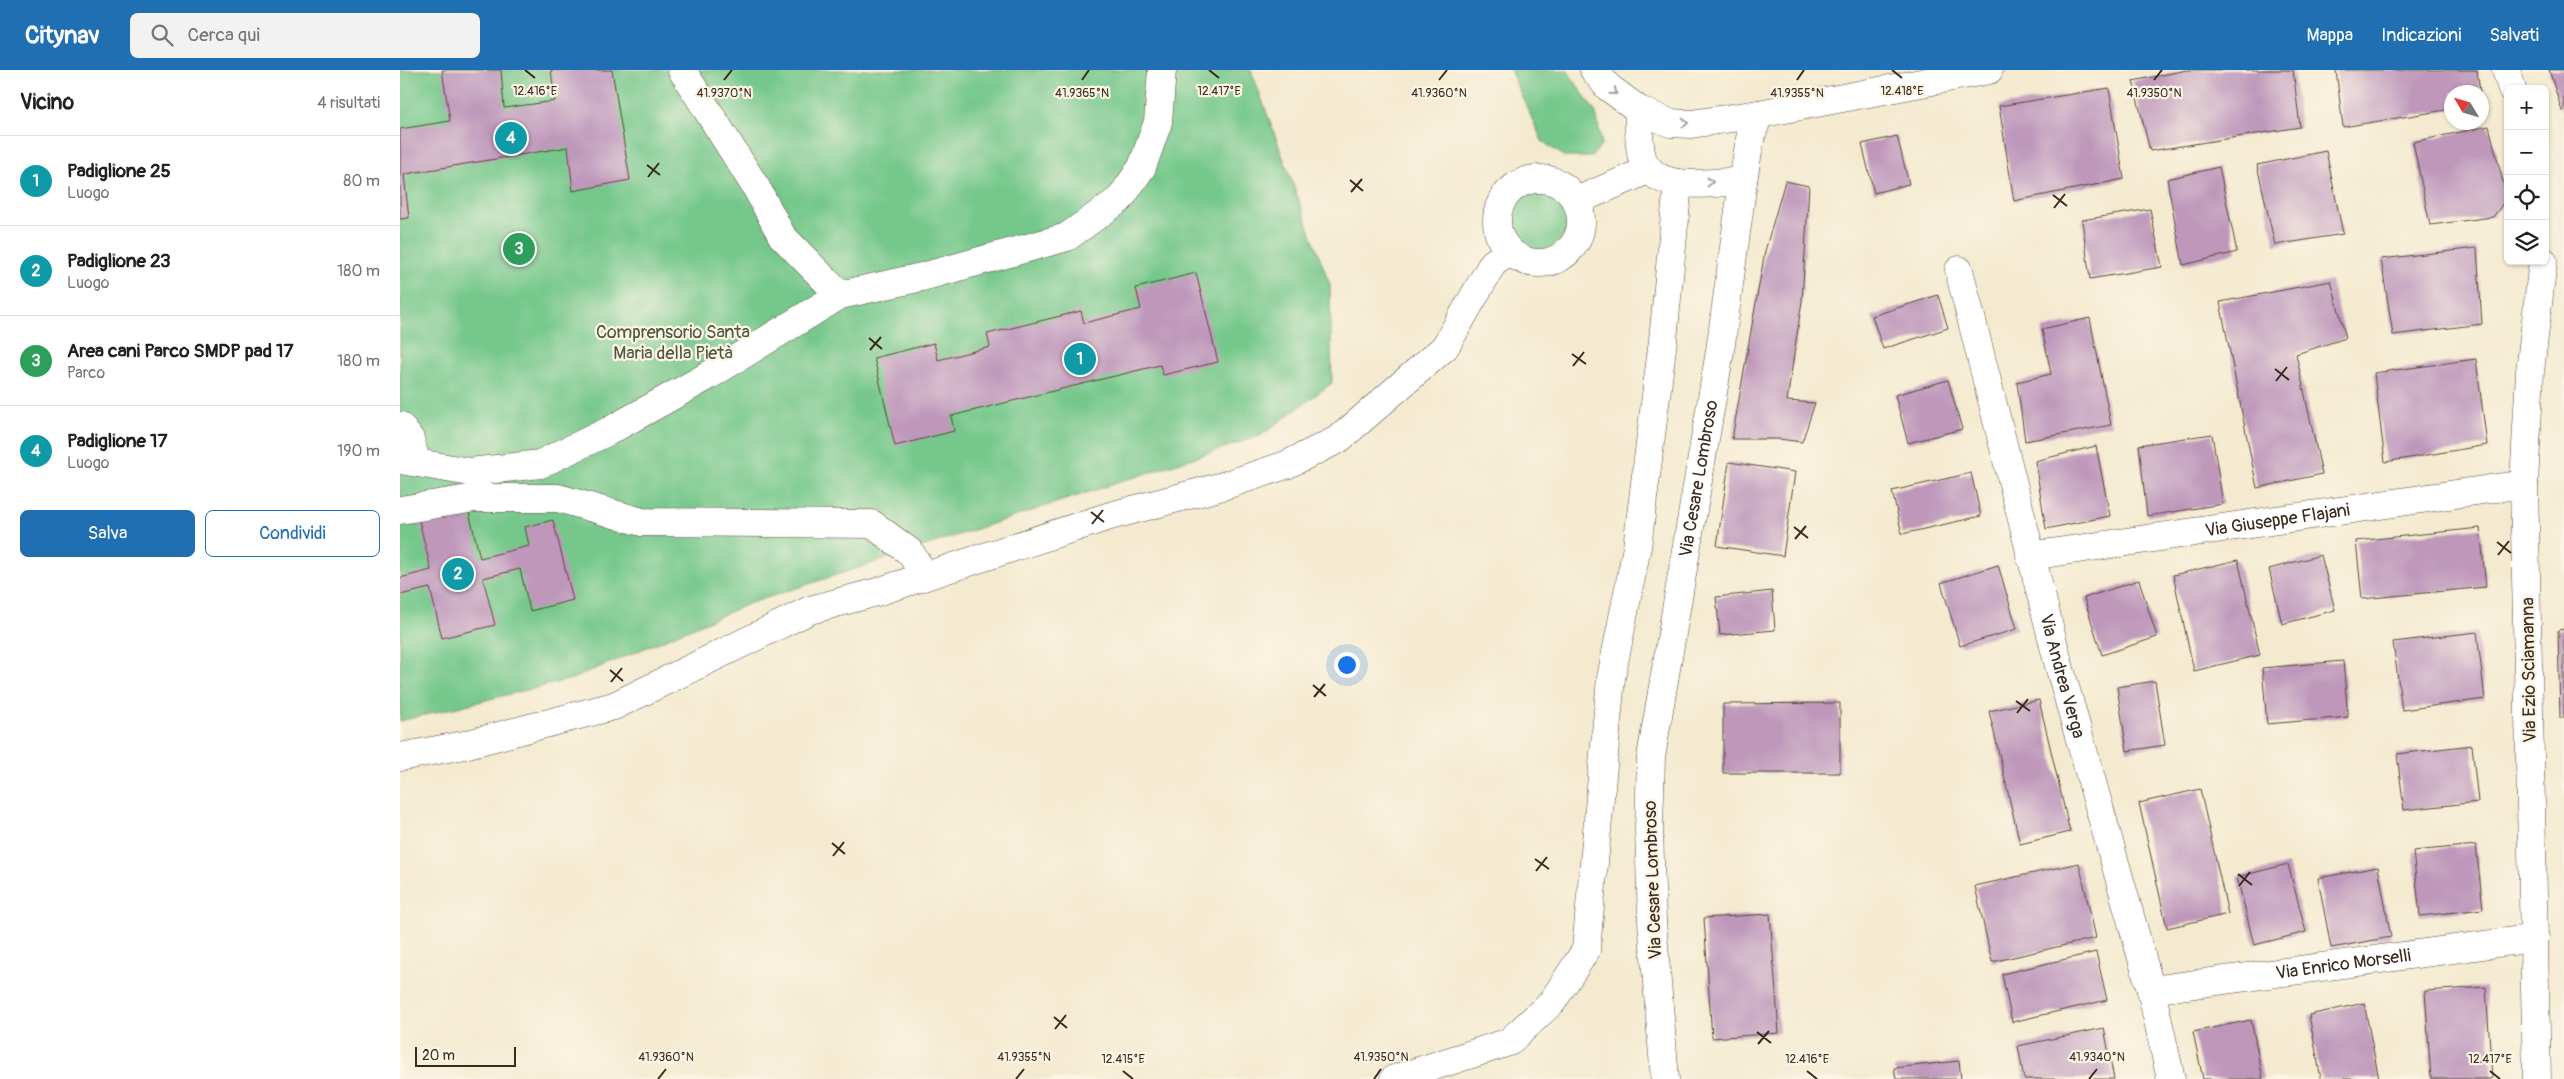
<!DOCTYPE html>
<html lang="it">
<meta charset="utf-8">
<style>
body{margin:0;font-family:Pangolin,sans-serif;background:#f2f2f2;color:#202124}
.controls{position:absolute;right:15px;top:15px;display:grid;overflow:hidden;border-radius:8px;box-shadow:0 1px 4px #0004}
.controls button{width:45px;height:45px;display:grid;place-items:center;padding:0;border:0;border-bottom:1px solid #e0e0e0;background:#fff;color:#202124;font:25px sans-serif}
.compass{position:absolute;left:2044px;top:15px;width:45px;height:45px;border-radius:50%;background:#fff;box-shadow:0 1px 4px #0004;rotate:308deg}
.scale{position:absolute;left:15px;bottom:12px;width:101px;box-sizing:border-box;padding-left:5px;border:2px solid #3b2a1e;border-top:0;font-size:14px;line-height:18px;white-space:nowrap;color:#3b2a1e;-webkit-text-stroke:4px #fcf5e5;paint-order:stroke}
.you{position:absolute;left:946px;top:594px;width:18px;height:18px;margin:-12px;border:4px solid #fff;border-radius:50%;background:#1a73e8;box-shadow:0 0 0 8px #1a73e833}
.badge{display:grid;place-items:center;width:32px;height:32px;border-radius:50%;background:#1f6fb2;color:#fff;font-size:16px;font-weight:700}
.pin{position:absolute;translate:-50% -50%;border:2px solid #fff;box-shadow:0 1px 5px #0006}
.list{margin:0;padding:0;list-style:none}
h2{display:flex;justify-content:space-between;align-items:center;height:65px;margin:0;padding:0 20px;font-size:21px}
h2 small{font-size:16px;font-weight:400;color:#757577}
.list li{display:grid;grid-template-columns:32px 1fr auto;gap:15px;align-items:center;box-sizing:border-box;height:90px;padding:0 20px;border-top:1px solid #e0e0e0}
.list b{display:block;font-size:19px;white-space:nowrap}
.list p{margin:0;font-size:16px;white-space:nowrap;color:#757577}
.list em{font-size:16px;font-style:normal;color:#757577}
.actions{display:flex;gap:10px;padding:15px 20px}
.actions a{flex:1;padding:11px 0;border:1px solid #1f6fb2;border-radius:8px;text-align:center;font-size:18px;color:#1f6fb2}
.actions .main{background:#1f6fb2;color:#fff}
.icon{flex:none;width:28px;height:28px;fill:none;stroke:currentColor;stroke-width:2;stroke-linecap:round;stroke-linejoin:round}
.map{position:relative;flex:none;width:2164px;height:1009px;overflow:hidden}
header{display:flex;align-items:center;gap:30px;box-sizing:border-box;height:70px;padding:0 25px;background:#1f6fb2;color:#fff}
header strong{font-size:24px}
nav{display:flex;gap:28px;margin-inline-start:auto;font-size:18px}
.search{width:350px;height:45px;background:#f2f2f2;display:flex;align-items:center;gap:12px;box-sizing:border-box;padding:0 18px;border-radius:8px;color:#757577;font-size:19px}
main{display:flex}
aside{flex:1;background:#fff}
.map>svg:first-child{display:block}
</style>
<header>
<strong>Citynav</strong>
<div class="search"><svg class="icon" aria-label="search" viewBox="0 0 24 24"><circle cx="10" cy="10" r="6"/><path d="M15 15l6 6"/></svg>Cerca qui</div>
<nav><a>Mappa</a><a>Indicazioni</a><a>Salvati</a></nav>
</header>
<main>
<aside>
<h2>Vicino<small>4 risultati</small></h2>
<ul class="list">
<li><span class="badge" style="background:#0f9aa8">1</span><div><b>Padiglione 25</b><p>Luogo</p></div><em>80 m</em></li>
<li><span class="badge" style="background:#0f9aa8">2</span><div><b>Padiglione 23</b><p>Luogo</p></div><em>180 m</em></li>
<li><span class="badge" style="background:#2e9e5b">3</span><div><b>Area cani Parco SMDP pad 17</b><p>Parco</p></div><em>180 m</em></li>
<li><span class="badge" style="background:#0f9aa8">4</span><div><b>Padiglione 17</b><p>Luogo</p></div><em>190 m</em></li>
</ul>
<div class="actions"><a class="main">Salva</a><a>Condividi</a></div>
</aside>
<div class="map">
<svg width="2164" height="1009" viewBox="0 0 2164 1009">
<rect width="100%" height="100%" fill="#fcf5e5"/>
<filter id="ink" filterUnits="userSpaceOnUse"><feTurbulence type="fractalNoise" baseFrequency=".02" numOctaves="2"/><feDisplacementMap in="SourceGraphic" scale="10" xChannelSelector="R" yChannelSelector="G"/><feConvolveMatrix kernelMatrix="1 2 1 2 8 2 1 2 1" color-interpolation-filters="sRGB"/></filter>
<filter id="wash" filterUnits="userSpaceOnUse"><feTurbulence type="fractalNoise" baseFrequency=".0096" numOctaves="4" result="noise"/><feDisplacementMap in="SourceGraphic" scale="20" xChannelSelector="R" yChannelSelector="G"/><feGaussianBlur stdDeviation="1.12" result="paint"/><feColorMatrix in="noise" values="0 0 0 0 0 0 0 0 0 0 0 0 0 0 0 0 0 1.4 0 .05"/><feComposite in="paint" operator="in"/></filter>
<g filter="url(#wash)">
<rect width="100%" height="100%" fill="#f4ead0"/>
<path fill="#74c78b" stroke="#587854" d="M0 0H851L930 215 932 313 860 366 348 534 172 609 0 651Z
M1110 0H1167L1196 43 1202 75 1191 87H1165L1142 71Z
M1110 151a29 29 0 1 1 58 0a29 29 0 1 1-58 0Z"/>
<g id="blocks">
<path fill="#be97bb" d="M42 0H101L104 38 155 31 151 0H212L230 110 173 121 168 77 11 103 4 105 9 148 0 149V59L50 51Z
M1787 0H1893L1900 57 1750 81 1733 11Z
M1936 0H2077L2080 22H2052V39L1943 57Z
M2149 0H2164V41H2162Z
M1709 18 1724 109 1614 131 1599 36Z
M2089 56 2107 128 2093 147 2030 155 2013 72Z
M1497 66 1509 114 1474 123 1462 74Z
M1926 81 1943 164 1875 175 1857 95Z
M1819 97 1837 182 1783 195 1767 109Z
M1385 111 1409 116 1402 231 1387 331 1415 333 1402 372 1379 369H1332L1365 181Z
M1750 139 1762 197 1690 209 1682 150Z
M2077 178 2082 254 1993 265 1981 189Z
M796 203 818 292 763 305 760 295 551 346 554 361 495 376 474 288 534 273 538 290 590 277 587 264 681 241 684 253 741 239 736 218Z
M1931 211 1946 268 1896 284 1922 404 1857 418 1820 232Z
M1538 225 1548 258 1483 279 1472 246Z
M1690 248 1711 355 1625 371 1617 312 1651 304 1642 259Z
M2076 289 2087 375 1985 392 1974 303Z
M1548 310 1562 359 1508 373 1495 325Z
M1812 364 1823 434 1747 446 1739 375Z
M1696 376 1710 446 1646 459 1635 391Z
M1329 392 1395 402 1383 486 1317 476Z
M1571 403 1581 446 1502 464 1492 421Z
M67 434 80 488 129 476 125 457 153 450 173 530 130 541 120 499 83 508 95 555 42 568 30 518 0 525V508L31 500 18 446Z
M2080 458 2086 517 1962 529 1956 471Z
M1921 485 1935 540 1882 554 1869 499Z
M1838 490 1860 585 1794 601 1773 505Z
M1598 495 1617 559 1560 576 1541 513Z
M1739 510 1757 567 1702 585 1684 528Z
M1372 521 1375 560 1320 565 1316 527Z
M2164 559V648H2160L2158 560Z
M2077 562 2085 629 2002 640 1993 572Z
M1943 591 1948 647 1867 654 1862 598Z
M1755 611 1765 675 1727 681 1717 617Z
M1639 630 1670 762 1620 774 1589 641Z
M1440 633V703H1323V634Z
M2072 675 2078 732 2004 740 1997 684Z
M1800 719 1828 844 1767 858 1739 733Z
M2076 775 2083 839 2020 846 2013 781Z
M1679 793 1696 868 1592 892 1575 816Z
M1888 794 1906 862 1854 875 1837 807Z
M1978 797 1991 867 1931 878 1918 808Z
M1370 844 1379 963 1312 968 1304 848Z
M1696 882 1707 930 1612 952 1602 904Z
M2086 917 2092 1009H2031L2025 921Z
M1964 933 1979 1009H1921L1909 945Z
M1851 950 1863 1009H1803L1793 962Z
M1704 958 1714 1009H1624L1618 976Z
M1559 991 1561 1009H1496L1494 998Z"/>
</g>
</g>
<g filter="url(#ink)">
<use href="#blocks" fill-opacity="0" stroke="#574739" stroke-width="1"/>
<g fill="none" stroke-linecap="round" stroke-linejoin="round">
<g stroke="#574739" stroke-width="29">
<g id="minor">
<path d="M282 0 357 119 382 166 440 225"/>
<path d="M1194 0 1208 17 1239 40 1270 53 1291 54 1359 44 1589 0"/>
<path d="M2106 0 2112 19"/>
<path d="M1239 40C1239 55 1238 72 1242 87 1254 125 1311 112 1343 111"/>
<circle cx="1139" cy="151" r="42"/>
<path d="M1176 131 1248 100"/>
<path id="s1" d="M1559 200 1658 592 1751 920 1771 1009"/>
<path d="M0 356 10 369 16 391"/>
<path d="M0 390 70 402 140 394 209 361 308 306 440 225 522 207 667 167 720 129 742 97 758 52 762 0"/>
<path d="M0 440 75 428H158L242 452 472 454 510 482 525 506"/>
<path id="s2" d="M1630 486 2124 414"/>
<path d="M0 687 64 675 214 636 410 540 477 522 710 446 823 416 886 395 939 369 1045 277 1093 193 1110 182"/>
<path id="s3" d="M1751 920 2135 868"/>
<path d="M994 1009 1109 972 1152 932 1186 880 1211 608 1237 477 1263 270 1278 113"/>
<path id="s4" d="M1265 1009 1252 851 1249 760 1251 687 1320 281 1343 111 1350 69 1359 44"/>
<path d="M2137 1009 2124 414 2130 301 2143 191"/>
</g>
</g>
<use href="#minor" stroke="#fff" stroke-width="28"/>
</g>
<defs><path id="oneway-chevron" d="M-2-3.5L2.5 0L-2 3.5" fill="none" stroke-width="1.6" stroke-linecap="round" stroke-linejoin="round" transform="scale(1.25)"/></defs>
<g stroke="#a79f9a">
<use href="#oneway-chevron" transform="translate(1214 22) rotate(40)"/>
<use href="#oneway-chevron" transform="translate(1285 53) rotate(1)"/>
<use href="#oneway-chevron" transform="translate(1310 112) rotate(-1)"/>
</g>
</g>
<path fill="none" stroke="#3b2a1e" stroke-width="2" d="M125 0 135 8M809 0 819 8M1492 0 1502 8M324 10 332 0M682 10 689 0M1039 10 1047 0M1397 10 1404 0M1754 10 1762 0M247 95 260 105M248 107 259 93M950 110 963 121M951 122 962 109M1653 125 1667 136M1654 138 1665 124M469 268 482 279M470 280 481 267M1172 284 1186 294M1173 296 1184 282M1875 299 1889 310M1876 311 1887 297M691 442 704 452M692 454 703 440M1394 457 1408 468M1395 469 1406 456M2097 472 2111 483M2098 485 2109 471M210 600 223 611M211 612 222 598M913 615 926 626M914 627 925 614M1616 631 1630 641M1617 643 1628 629M432 773 445 784M433 786 444 772M1135 789 1149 799M1136 801 1147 787M1838 804 1852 815M1839 816 1850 802M654 947 667 958M655 959 666 945M1357 962 1371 973M1358 974 1369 961M723 1001 733 1009M1407 1001 1417 1009M2090 1001 2100 1009M258 1009 266 999M616 1009 624 999M974 1009 981 999M1689 1009 1697 999"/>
<g text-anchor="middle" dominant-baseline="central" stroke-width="4.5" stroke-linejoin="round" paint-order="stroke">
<g font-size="18" fill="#4c593f" stroke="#fcf5e5">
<text x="273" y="262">Comprensorio Santa<tspan x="273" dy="21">Maria della Pietà</tspan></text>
</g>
<g font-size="18" fill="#3b2a1e" stroke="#fcf5e5">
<text stroke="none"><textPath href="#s4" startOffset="605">Via Cesare Lombroso</textPath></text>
<text stroke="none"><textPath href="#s2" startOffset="250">Via Giuseppe Flajani</textPath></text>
<text transform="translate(2129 600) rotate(-91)">Via Ezio Sciamanna</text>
<text stroke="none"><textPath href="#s1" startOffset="419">Via Andrea Verga</textPath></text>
<text transform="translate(1253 810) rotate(-92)">Via Cesare Lombroso</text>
<text stroke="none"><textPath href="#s3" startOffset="194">Via Enrico Morselli</textPath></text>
</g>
</g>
<g font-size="12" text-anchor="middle" fill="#3b2a1e" stroke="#fcf5e5" stroke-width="4.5" stroke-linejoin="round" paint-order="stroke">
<text x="135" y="25">12.416°E</text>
<text x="819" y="25">12.417°E</text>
<text x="1502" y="25">12.418°E</text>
<text x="1039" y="27">41.9360°N</text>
<text x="1397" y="27">41.9355°N</text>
<text x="1754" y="27">41.9350°N</text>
<text x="324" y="27">41.9370°N</text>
<text x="682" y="27">41.9365°N</text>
<text x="266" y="991">41.9360°N</text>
<text x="624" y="991">41.9355°N</text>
<text x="981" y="991">41.9350°N</text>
<text x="1697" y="991">41.9340°N</text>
<text x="723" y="993">12.415°E</text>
<text x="1407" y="993">12.416°E</text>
<text x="2090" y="993">12.417°E</text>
</g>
</svg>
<div class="controls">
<button>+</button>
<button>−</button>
<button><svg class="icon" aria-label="locate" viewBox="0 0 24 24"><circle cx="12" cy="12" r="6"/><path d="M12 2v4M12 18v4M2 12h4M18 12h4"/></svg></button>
<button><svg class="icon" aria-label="layers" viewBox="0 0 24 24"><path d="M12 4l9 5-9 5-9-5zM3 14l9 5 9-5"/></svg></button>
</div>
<svg class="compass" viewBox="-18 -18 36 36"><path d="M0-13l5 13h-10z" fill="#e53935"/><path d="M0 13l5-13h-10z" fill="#757577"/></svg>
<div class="scale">20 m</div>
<div class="you"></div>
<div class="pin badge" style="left:680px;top:289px;background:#0f9aa8">1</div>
<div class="pin badge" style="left:58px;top:504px;background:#0f9aa8">2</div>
<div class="pin badge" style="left:119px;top:179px;background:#2e9e5b">3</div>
<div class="pin badge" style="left:111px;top:68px;background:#0f9aa8">4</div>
</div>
</main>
